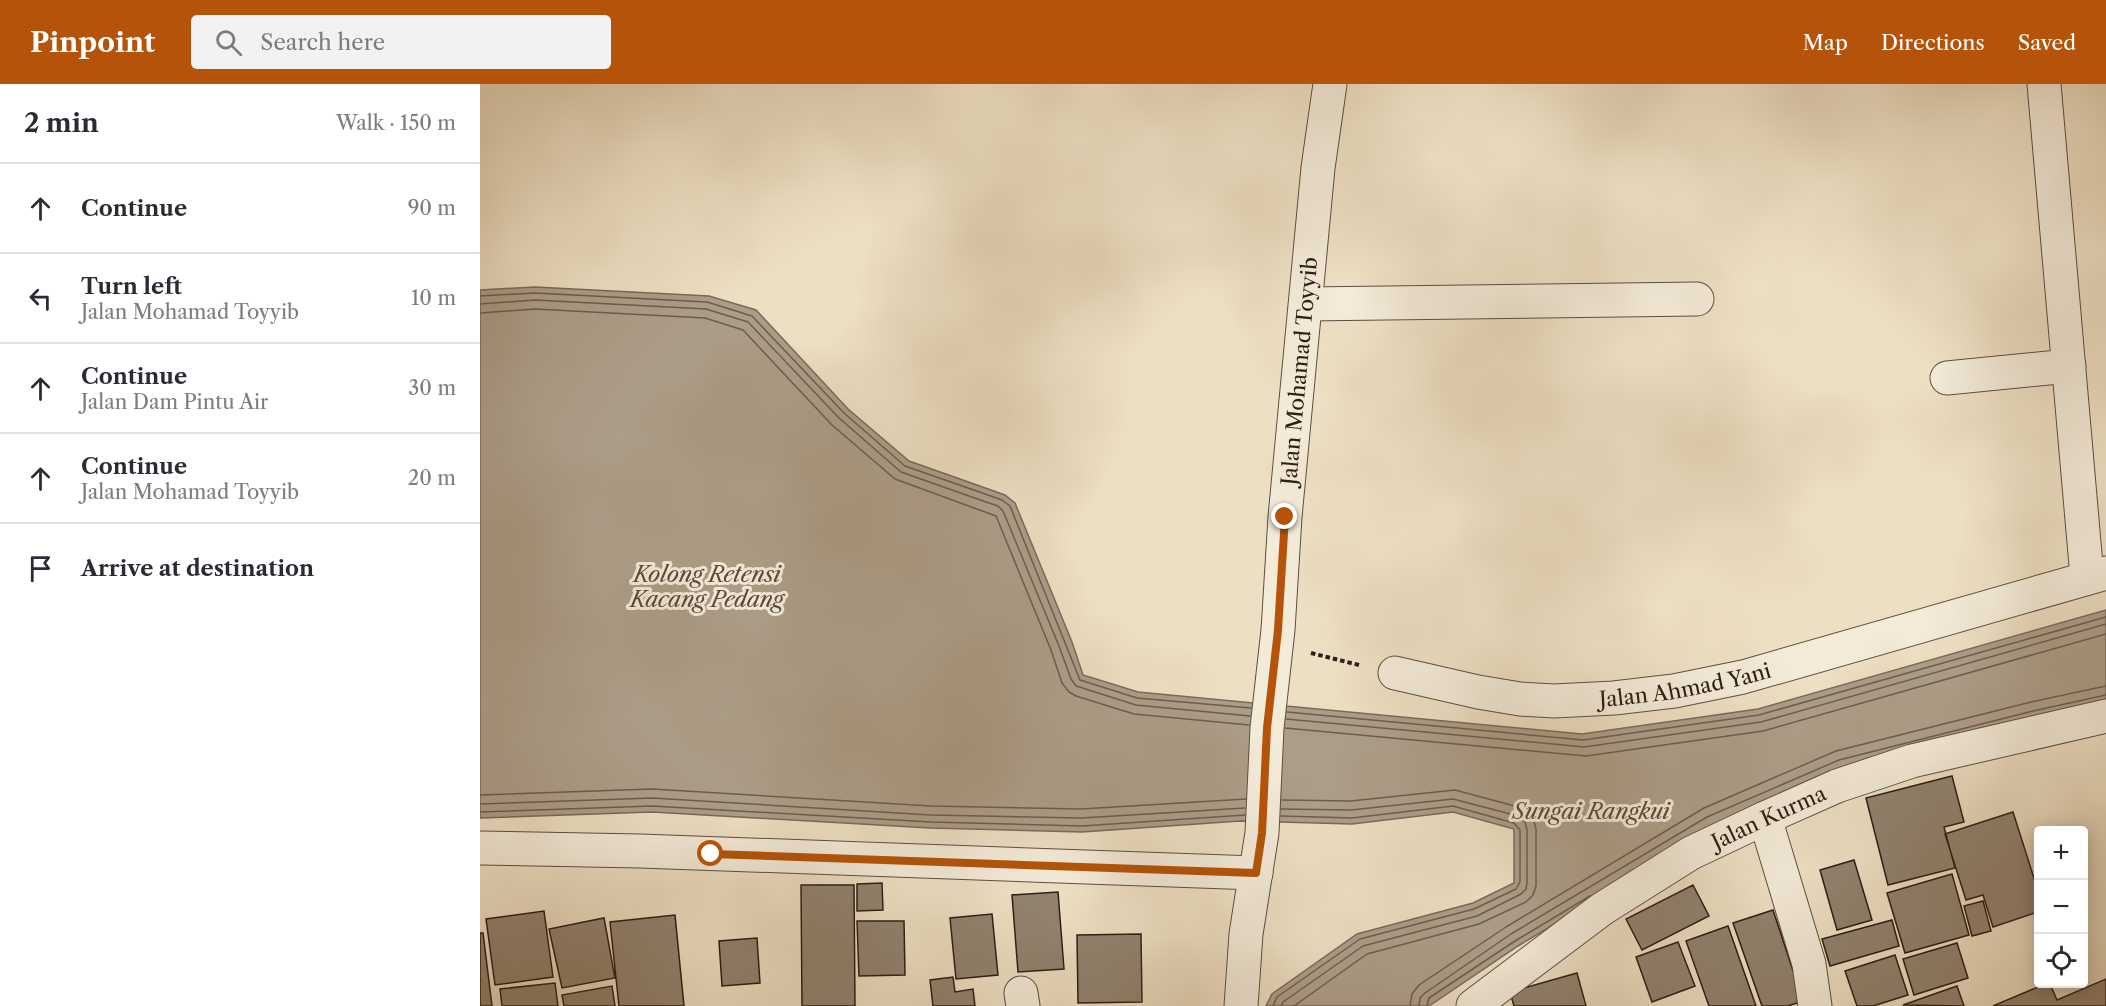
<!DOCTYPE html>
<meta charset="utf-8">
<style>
body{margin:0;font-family:"Libre Caslon Text",serif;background:#f2f2f3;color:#2b2b33}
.controls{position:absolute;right:18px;bottom:18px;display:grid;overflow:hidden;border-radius:6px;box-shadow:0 3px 15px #0003}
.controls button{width:54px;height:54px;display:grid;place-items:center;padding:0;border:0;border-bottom:2px solid #e1e1e2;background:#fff;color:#2b2b33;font:30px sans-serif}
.stop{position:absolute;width:18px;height:18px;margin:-14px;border:4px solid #b45309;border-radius:50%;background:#fff}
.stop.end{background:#b45309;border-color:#fff;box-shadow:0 2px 6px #0008}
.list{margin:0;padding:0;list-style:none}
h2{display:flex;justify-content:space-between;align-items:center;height:78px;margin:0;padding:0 24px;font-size:26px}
h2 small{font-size:20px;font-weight:400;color:#7c7c81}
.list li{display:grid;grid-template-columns:39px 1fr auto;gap:18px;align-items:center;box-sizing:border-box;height:90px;padding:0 24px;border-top:2px solid #e1e1e2}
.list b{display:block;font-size:22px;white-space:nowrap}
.list p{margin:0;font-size:20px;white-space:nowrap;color:#7c7c81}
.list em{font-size:20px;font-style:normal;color:#7c7c81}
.icon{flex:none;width:33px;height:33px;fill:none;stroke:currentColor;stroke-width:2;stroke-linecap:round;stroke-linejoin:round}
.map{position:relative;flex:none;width:1626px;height:922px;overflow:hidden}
header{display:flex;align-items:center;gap:36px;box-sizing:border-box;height:84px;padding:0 30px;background:#b45309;color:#fff}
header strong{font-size:28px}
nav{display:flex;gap:33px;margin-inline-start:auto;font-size:21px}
.search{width:420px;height:54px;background:#f2f2f3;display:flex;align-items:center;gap:15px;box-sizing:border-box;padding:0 21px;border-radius:6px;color:#7c7c81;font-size:22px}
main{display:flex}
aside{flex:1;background:#fff}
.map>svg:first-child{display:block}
</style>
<header>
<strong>Pinpoint</strong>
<div class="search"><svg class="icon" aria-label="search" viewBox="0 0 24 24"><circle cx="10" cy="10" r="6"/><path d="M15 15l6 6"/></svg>Search here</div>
<nav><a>Map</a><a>Directions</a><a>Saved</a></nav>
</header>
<main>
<aside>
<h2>2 min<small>Walk · 150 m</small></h2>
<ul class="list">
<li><svg class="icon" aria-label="ahead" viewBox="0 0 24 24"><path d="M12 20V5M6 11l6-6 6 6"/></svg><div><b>Continue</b></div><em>90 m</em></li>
<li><svg class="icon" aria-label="left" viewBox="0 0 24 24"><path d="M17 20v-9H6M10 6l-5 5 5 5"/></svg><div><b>Turn left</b><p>Jalan Mohamad Toyyib</p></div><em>10 m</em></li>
<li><svg class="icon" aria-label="ahead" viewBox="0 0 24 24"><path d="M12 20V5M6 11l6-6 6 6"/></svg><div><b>Continue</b><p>Jalan Dam Pintu Air</p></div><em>30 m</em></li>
<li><svg class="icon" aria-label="ahead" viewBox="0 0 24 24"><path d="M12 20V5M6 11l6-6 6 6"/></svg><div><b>Continue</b><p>Jalan Mohamad Toyyib</p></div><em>20 m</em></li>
<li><svg class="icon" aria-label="arrive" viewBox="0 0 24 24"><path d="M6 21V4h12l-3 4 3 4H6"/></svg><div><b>Arrive at destination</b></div></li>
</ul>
</aside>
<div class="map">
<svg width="1626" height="922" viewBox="0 0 1626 922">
<rect width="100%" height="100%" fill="#eddfc3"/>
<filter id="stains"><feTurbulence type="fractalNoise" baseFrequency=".00333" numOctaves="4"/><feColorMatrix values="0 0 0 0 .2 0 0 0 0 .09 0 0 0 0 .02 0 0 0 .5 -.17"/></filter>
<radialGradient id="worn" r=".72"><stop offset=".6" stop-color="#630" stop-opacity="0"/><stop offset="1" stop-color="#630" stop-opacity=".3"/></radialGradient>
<path fill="#ac9d88" stroke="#796a5a" stroke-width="1.5" d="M55 203 229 212 276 226 368 325 429 377 525 411 535 419 592 558 603 591 658 608 1102 650 1278 625 1626 526V624L1233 745 1038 862 949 922H786L792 910 877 850 993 819 1034 799V745L973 728 872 740 760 737 602 748 450 744 172 728 0 734V206Z"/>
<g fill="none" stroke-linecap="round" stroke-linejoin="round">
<path stroke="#6c5d4e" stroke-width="1.5" d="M0 212 55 209 227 218 272 232 364 329 425 382 508 411 522 416 530 422 600 596 657 614 771 624
M0 220 55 216 226 225 268 238 359 334 421 388 506 418 518 422 523 427 579 562 591 595 596 602 656 621 770 632
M0 229 55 225 225 234 263 246 352 341 415 395 516 432 571 566 582 599 589 608 596 612 654 630 769 641
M807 628 1103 656 1279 631 1626 533
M806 635 1104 663 1281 638 1626 540
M805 644 1106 672 1283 647 1626 550
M0 711 172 705 451 722 601 725 766 715
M802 716 871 717 975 706 1042 724 1053 734 1056 745V802L1053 811 1046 818 999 840 887 870 814 922
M0 720 172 714 451 731 602 734 765 724
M801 725 871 726 973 715 1038 732 1045 738 1047 746V799L1046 805 1041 810 997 832 883 862 803 918 801 922
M0 728 172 722 451 738 602 742 765 731
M793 922 797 913 880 855 994 825 1036 805 1040 798V746L1034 739 973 722 872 734 801 732
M930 922 932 910 939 901 1026 843 1224 724 1356 667 1551 618 1626 602
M939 922 940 914 945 909 1031 850 1227 733 1359 676 1553 627 1626 611
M947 922 949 914 1035 857 1110 812"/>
</g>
<path fill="#91826f" stroke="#2d1d15" stroke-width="1.5" d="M1472 692 1484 738 1464 743 1475 784 1408 801 1386 714Z
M1533 728 1558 807V828L1513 843 1503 811 1486 816 1465 750Z
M1374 776 1392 836 1357 846 1340 786Z
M1472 790 1489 851 1425 869 1407 809Z
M402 799 403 826 377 827V800Z
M321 801H374L375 922H322Z
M1213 801 1229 832 1162 866 1146 835Z
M578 808 584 885 538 888 532 811Z
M1503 817 1511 847 1492 852 1484 822Z
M1293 826 1323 917 1308 922H1282L1253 839Z
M64 827 73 893 15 901 6 835Z
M512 830 518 891 476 895 470 834Z
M195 831 204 922H139L130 838Z
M124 834 135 894 82 904 69 845Z
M1412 836 1419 862 1350 882 1342 855Z
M377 837H424L425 891 379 892Z
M1248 842 1276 922H1229L1206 857Z
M0 849H3L12 922H0Z
M661 850 662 918 598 919 597 851Z
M277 854 280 899 242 902 239 857Z
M1198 858 1215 902 1172 918 1156 873Z
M1477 859 1488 894 1434 911 1423 875Z
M1415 871 1428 911 1393 922H1377L1365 887Z
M1097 889 1106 922H1034L1030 908Z
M473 893 475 908 493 905 495 922H453L450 896Z
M1626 895V922H1513L1565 900H1570L1577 916Z
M75 899 78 922H22L20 905Z
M132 902 135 922H84L82 911Z
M1477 902 1484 922 1423 921Z"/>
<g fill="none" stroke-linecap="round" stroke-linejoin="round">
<g stroke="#5d4e40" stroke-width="35">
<g id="minor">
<path d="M1564 0 1607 493"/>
<path d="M826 220 1217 215"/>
<path d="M1467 294 1589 282"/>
<path id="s1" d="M915 589 998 608 1040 615 1074 617 1134 614 1194 607 1263 593 1626 489"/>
<path d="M1285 734 1329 880 1335 922"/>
<path d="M0 764 160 767 776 789"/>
<path d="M541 909 543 922"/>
<path id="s2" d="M761 922 766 850 782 749 787 644 798 546 805 433 838 84 850 0"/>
<path id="s3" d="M993 922 1122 825 1211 769 1285 734 1357 702 1432 677 1626 632"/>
</g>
</g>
<path stroke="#2d1d15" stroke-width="4" stroke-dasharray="4.5 3" stroke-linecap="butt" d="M831 569 879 581"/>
<use href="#minor" stroke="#f3ead8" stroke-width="33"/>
</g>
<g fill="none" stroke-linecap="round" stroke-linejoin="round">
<path stroke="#b45309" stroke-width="8" d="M231 770 776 789 782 749 787 644 798 546 805 433"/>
</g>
<g text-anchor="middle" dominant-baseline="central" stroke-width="6" stroke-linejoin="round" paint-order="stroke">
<g font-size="21" fill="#2d1d15" stroke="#f3ead8">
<text stroke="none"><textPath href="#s2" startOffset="638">Jalan Mohamad Toyyib</textPath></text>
<text stroke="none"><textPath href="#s1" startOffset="294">Jalan Ahmad Yani</textPath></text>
<text stroke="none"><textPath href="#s3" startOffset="352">Jalan Kurma</textPath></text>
</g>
<g font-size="22" font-style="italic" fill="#594a3d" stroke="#f3ead8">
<text x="227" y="490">Kolong Retensi<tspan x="227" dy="25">Kacang Pedang</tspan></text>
<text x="1111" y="727">Sungai Rangkui</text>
</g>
</g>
<rect width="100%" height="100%" filter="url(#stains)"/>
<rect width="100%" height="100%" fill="url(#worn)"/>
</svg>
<div class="controls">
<button>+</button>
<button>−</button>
<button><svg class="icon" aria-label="locate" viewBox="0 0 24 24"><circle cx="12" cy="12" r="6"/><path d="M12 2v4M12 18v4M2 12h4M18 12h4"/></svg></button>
</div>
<div class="stop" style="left:231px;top:770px"></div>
<div class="stop end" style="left:805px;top:433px"></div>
</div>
</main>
